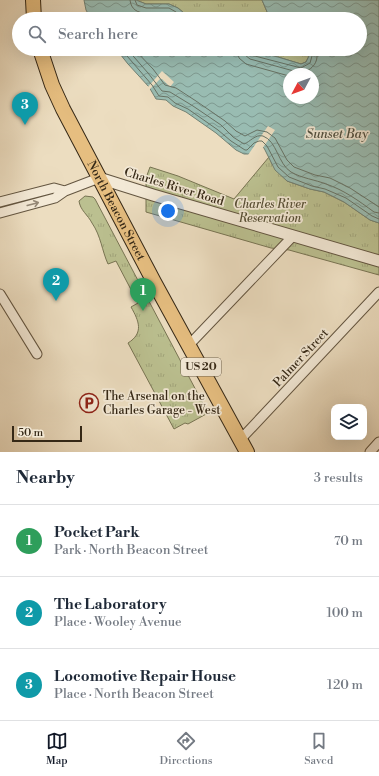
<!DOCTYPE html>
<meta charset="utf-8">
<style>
body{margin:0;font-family:"Libre Bodoni",serif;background:#f2f2f3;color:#1f2937}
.controls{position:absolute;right:12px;bottom:12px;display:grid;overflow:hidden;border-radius:8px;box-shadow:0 4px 16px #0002}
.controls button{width:36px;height:36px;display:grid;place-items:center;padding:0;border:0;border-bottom:1px solid #e0e1e3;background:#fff;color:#1f2937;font:20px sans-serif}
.compass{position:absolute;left:283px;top:68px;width:36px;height:36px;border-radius:50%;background:#fff;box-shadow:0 4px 16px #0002;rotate:229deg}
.scale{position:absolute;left:12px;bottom:10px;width:70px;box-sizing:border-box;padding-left:4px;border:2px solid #352816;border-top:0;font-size:11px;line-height:14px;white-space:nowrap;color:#352816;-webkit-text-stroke:3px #f3e9d6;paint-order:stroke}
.you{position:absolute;left:168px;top:211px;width:14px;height:14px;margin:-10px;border:3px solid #fff;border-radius:50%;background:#1a73e8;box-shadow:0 0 0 6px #1a73e833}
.badge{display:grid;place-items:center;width:26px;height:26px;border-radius:50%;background:#111827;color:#fff;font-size:13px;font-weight:700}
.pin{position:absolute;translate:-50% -33px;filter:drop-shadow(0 1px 2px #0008)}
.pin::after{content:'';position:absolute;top:21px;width:14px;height:12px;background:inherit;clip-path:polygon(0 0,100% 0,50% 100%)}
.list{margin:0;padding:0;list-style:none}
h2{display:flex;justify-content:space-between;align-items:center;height:52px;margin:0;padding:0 16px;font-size:17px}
h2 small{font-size:13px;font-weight:400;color:#747a83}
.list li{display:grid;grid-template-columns:26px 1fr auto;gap:12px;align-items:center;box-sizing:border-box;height:72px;padding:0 16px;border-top:1px solid #e0e1e3}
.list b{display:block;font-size:15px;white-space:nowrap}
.list p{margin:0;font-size:13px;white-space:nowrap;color:#747a83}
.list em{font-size:13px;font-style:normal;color:#747a83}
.icon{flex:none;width:22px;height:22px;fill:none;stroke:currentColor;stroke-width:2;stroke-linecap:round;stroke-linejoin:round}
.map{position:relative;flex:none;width:379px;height:452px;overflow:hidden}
.search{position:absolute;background:#fff;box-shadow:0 4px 16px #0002;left:12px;right:12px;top:12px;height:44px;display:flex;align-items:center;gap:10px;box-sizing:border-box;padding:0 14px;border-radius:22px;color:#747a83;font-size:15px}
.sheet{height:268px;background:#fff}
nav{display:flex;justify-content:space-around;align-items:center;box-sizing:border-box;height:56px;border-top:1px solid #e0e1e3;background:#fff;font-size:11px;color:#747a83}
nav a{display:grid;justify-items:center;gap:2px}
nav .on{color:#111827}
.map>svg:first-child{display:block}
</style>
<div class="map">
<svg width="379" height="452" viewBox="0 0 379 452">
<defs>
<pattern id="park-tufts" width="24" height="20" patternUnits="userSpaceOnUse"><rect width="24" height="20" fill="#bbc090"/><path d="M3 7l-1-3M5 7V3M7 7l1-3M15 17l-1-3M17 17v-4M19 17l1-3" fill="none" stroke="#a1a57b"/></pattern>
<pattern id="water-waves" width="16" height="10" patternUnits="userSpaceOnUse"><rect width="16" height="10" fill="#99bcb2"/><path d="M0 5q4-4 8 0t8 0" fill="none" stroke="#7e9990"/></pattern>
</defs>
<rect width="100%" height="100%" fill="#ecddc0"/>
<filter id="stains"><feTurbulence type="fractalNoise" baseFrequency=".005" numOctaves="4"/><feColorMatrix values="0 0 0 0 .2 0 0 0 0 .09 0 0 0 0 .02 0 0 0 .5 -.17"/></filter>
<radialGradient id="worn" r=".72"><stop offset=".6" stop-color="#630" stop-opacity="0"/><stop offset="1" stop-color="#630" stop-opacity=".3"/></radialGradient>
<path fill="url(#park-tufts)" stroke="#787453" d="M136 0H262L268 14 273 19H191L178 8 169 4H146Z
M244 49H306L309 56 306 62 301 64 278 57Z
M269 157 272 164 287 181 310 189 324 192 344 202 370 220 379 223V275L289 250 271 248 146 212V178L150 167 178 176 234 199Z
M85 196 93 197 95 199 208 413 188 424 185 423 174 429 128 343C144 333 139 321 131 307L138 303 116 261 108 264C102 251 101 236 92 223 88 215 80 210 79 201Z"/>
<path fill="url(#water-waves)" stroke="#718174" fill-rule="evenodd" d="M84 0H136L146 4H169L178 8 191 19H91L86 10Z
M262 0H379V223L370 220 344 202 324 192 310 189 287 181 275 170 264 148 260 145 249 154H244L236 150 216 133 186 112 173 106 166 100 156 99 149 87 128 64 116 49H244L278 57 301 64 306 62 309 56 306 49H360V19H273L268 14ZM289 74H313V98H289Z"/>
<path fill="#ecddc0" d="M162 71 174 82 170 87 162 79H160L149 90 147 88Z
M268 126 275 130 262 149 260 147 249 156 248 155Z"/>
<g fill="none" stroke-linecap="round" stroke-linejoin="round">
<path stroke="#677264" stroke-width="1" d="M130 0C132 20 157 11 169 14 172 15 174 17 177 19
M135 0 137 5 146 8H169L176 12 184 19
M121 49 152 85 159 96 168 97 175 103 188 109 218 130 231 141 245 150H247L254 143 259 141H262L267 146 278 167 289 177 312 186 325 189 346 198 372 216 379 219
M127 49 148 73 162 91 170 92 193 106 221 125 233 137 244 144C250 142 255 134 263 136 277 141 278 164 291 172 301 178 316 180 326 184 344 190 359 201 374 212L379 213
M134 49 153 69 165 85 176 88 196 101 225 121 236 131 245 136 257 130 267 132 275 138 287 160 294 167 315 175 330 178 350 188 379 207
M237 49 239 58 246 64 289 76
M243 49 245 55 250 59 301 73C313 70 320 61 316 49
M248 49 249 52 251 55 301 68 310 63 312 56 310 49"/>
<g stroke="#635540" stroke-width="11">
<path id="minor" d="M0 202 54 188 65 191
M0 213 55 198 65 191 99 178
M0 294 37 354
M189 345 293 236
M240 440 379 292
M370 452 379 442"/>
</g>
<g stroke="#635540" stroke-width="13">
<path id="tertiary" d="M99 178 153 195 379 261"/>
</g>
<g stroke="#352816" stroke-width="16">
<g id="primary">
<path d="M33 0 34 19"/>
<path id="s1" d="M40 49 52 85 63 109 154 282 247 452"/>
</g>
</g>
<use href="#minor" stroke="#f3e9d6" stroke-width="9"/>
<use href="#tertiary" stroke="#f3e9d6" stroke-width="11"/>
<use href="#primary" stroke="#e6be80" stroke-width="14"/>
</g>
<defs><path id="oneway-shaft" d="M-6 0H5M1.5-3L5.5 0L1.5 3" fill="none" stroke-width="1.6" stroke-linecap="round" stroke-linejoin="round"/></defs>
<use stroke="#948876" href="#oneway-shaft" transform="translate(33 204) rotate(-15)"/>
<defs>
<g id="parking-ring" transform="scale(1)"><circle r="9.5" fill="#f3e9d6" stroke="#8f2418" stroke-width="1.5"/><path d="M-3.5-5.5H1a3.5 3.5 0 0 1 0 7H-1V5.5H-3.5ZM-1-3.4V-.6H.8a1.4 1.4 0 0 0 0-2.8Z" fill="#8f2418"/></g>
</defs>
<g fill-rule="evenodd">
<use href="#parking-ring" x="89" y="403"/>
</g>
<g text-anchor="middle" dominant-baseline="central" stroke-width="3.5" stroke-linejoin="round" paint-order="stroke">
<rect fill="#f3e9d6" stroke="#6e6250" stroke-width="1" x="181" y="358" width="40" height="18" rx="3"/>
<g font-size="11" font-weight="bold" fill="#352816">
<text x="201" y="367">US 20</text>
</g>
<g font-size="12" fill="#352816" stroke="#f3e9d6">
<text transform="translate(174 187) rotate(17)">Charles River Road</text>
<text stroke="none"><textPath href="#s1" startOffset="179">North Beacon Street</textPath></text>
<text transform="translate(301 358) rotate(-47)">Palmer Street</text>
</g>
<g font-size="12" font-style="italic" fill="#564e34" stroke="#f3e9d6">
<text x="270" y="204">Charles River<tspan x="270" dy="14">Reservation</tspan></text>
</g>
<g font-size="12" fill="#352816" stroke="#f3e9d6" text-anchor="start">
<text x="103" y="396">The Arsenal on the<tspan x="103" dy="14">Charles Garage - West</tspan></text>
</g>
<g font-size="13" font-style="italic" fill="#4e4d3d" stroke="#f3e9d6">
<text x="337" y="134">Sunset Bay</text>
</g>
</g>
<rect width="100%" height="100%" filter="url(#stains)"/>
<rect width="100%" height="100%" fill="url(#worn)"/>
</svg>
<div class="controls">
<button><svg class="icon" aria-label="layers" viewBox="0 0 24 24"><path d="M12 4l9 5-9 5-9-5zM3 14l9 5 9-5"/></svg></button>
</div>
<svg class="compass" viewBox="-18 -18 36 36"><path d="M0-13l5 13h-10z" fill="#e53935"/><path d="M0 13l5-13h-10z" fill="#747a83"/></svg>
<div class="scale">50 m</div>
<div class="you"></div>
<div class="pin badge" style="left:143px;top:311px;background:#2e9e5b">1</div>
<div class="pin badge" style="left:56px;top:301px;background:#0f9aa8">2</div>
<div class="pin badge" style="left:25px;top:125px;background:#0f9aa8">3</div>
<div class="search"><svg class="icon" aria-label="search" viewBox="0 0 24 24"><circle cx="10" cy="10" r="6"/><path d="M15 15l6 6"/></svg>Search here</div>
</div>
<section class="sheet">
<h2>Nearby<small>3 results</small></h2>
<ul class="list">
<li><span class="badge" style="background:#2e9e5b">1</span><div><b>Pocket Park</b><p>Park · North Beacon Street</p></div><em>70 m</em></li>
<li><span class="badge" style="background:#0f9aa8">2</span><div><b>The Laboratory</b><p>Place · Wooley Avenue</p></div><em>100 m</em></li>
<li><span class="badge" style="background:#0f9aa8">3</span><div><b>Locomotive Repair House</b><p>Place · North Beacon Street</p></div><em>120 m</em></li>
</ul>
</section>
<nav>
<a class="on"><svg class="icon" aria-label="map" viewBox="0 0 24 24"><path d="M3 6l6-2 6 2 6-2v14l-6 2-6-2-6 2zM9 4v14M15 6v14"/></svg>Map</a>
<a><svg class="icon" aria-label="directions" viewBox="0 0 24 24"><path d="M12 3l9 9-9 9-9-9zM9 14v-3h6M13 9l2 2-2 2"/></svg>Directions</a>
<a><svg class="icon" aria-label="saved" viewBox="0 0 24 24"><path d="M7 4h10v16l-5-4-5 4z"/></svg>Saved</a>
</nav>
